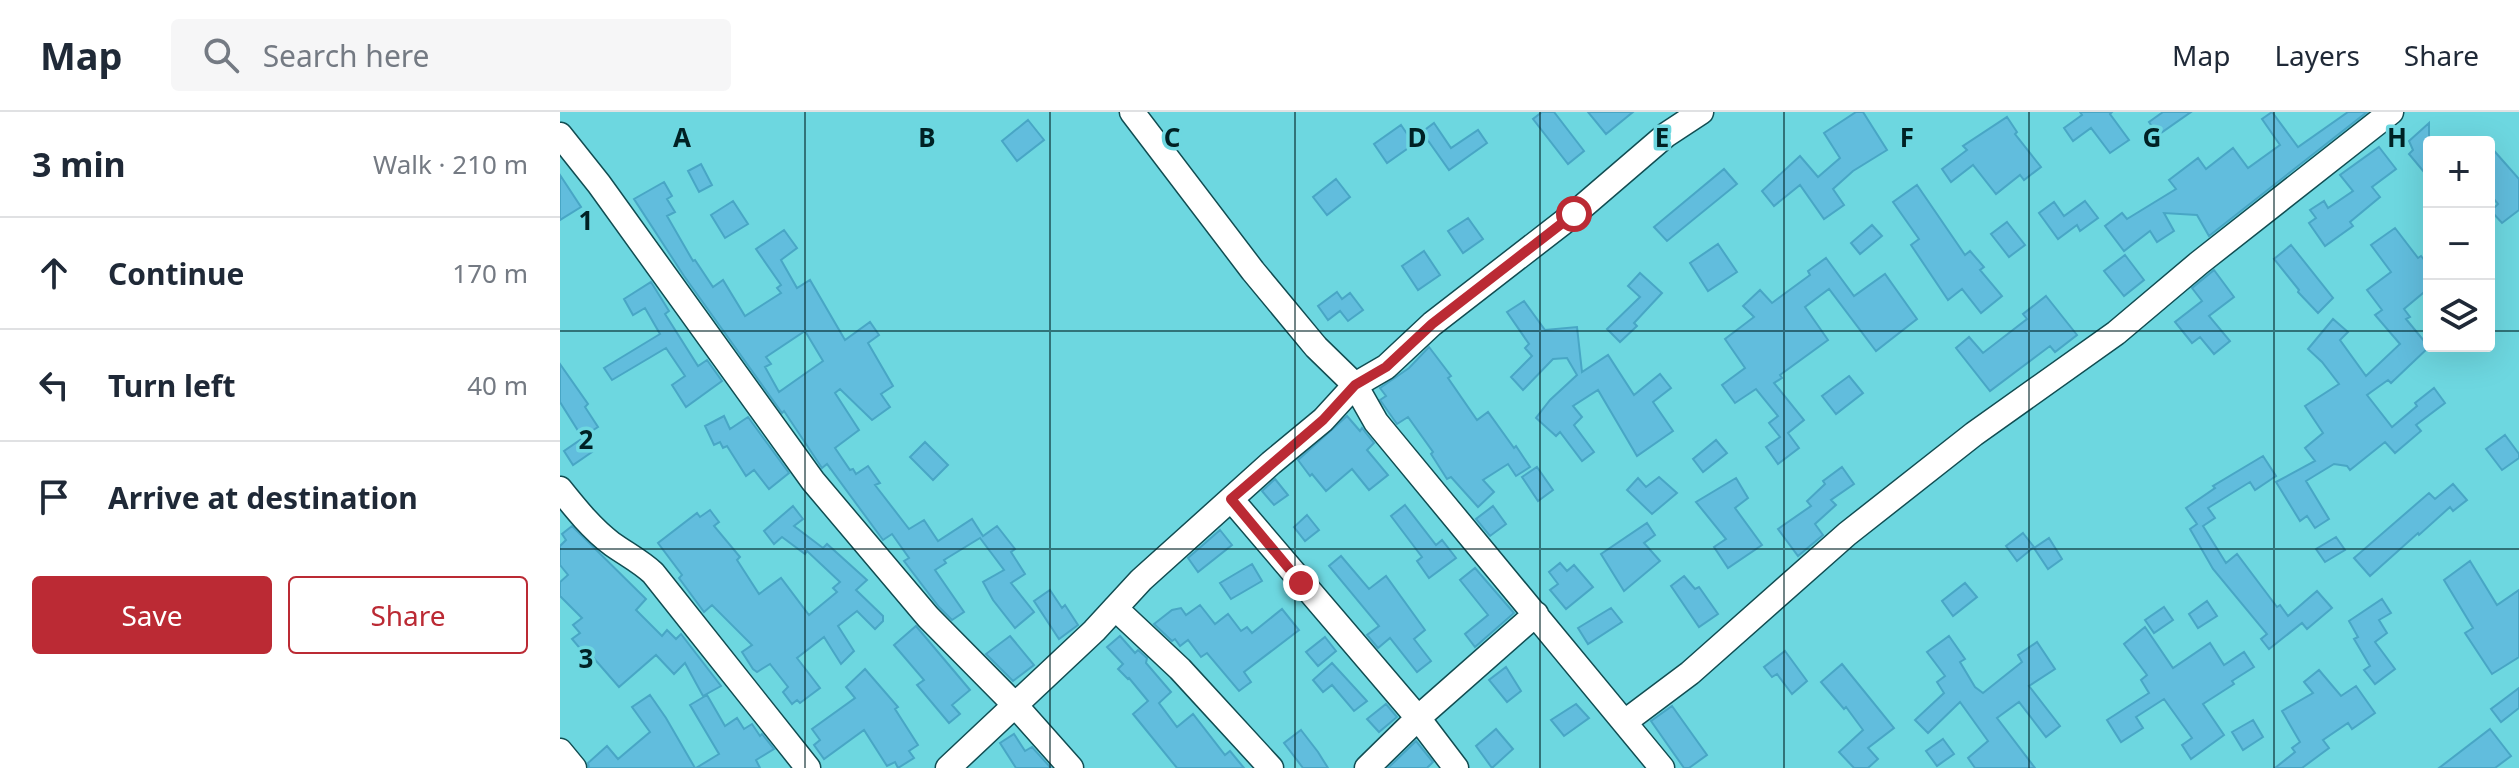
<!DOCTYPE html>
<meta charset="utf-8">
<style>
body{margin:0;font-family:"Noto Sans",sans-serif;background:#f6f6f7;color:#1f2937}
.controls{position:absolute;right:24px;top:24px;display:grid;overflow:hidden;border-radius:8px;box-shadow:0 8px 32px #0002}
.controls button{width:72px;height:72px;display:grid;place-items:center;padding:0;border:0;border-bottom:2px solid #e0e1e3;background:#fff;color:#1f2937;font:40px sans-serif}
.stop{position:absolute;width:24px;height:24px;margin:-18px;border:6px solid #bb2a34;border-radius:50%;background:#fff}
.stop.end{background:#bb2a34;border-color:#fff;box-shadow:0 2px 8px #0008}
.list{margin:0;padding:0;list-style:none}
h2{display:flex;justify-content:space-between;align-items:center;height:104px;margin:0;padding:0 32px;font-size:34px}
h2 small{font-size:26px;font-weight:400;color:#747a83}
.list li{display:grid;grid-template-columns:52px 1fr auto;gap:24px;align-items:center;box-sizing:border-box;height:112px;padding:0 32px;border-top:2px solid #e0e1e3}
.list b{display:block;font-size:30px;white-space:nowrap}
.list em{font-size:26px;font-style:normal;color:#747a83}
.actions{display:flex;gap:16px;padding:24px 32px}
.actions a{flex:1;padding:18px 0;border:2px solid #bb2a34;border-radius:8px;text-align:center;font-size:28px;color:#bb2a34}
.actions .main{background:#bb2a34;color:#fff}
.icon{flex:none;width:44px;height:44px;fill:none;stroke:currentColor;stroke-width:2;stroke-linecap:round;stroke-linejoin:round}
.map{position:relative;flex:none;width:1959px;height:656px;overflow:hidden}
header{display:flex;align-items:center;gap:48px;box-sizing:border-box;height:112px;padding:0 40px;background:#fff;border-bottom:2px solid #e0e1e3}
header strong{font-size:38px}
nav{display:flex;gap:44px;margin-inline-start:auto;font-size:28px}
.search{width:560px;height:72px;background:#f6f6f7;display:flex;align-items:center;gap:20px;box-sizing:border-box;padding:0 28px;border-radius:8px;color:#747a83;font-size:30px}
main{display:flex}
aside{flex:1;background:#fff}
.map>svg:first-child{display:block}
</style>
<header>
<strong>Map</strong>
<div class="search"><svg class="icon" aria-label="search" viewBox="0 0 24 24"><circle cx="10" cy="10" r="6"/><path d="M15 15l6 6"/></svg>Search here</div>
<nav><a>Map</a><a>Layers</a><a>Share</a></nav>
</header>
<main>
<aside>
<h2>3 min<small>Walk · 210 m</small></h2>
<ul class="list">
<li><svg class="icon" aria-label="ahead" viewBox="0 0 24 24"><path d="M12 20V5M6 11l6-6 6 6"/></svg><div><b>Continue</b></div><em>170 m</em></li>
<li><svg class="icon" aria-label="left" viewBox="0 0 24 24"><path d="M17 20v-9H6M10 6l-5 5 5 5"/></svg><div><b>Turn left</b></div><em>40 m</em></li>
<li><svg class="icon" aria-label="arrive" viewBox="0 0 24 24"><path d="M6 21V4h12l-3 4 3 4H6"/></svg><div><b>Arrive at destination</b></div></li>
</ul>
<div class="actions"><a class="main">Save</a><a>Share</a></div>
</aside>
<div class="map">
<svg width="1959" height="656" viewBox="0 0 1959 656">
<rect width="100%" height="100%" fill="#6dd7e0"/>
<path fill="#61bddd" stroke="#48a6c5" stroke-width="2" fill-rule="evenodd" d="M982 0H994L1024 39 1008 52 973 7Z
M1028 0H1073L1046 22Z
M1296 0H1303L1327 38 1293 59 1273 77 1284 93 1264 107 1240 73 1214 94 1202 79 1240 44 1258 65 1280 46 1264 21Z
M1520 0H1552L1550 2 1569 28 1550 41 1531 16 1513 29 1504 16 1522 3Z
M1603 0H1631L1598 23 1589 10Z
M1712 0 1738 35 1788 0H1807L1649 124 1637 103 1604 101 1614 119 1597 130 1590 119 1564 139 1545 114 1562 101 1567 107 1616 77 1609 68 1638 46 1646 57 1673 36 1688 56 1720 33 1702 7Z
M1447 5 1457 20 1455 22 1481 55 1464 68 1460 63 1436 82 1413 53 1391 70 1382 57 1407 38 1403 34Z
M468 8 484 28 457 49 442 29Z
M874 11 891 36 918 18 927 31 889 58 862 20Z
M1869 11V66L1849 42 1853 38 1849 29Z
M841 13 854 32 827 51 814 32Z
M1929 33 1959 67V98L1942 111 1931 99 1938 92 1929 81Z
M1819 35 1836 57 1812 75 1820 85 1790 110 1793 114 1765 134 1749 111 1756 106 1750 98 1764 89 1768 96 1793 79 1780 63Z
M141 52 152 73 139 80 128 59Z
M1164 57 1177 72 1107 129 1094 115Z
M0 63 21 95 0 108Z
M776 67 790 85 767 103 753 85Z
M104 70 112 84 107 87 115 100 107 104 133 149 135 148 153 175 163 168 185 204 221 181 217 176 221 173 196 137 224 118 237 136 221 148 237 176 250 168 285 228 310 210 319 223 308 231 333 274 321 282 330 295 312 308 280 277 275 281 299 318 275 336 290 358 293 357 296 362 308 354 320 371 315 373 349 417 364 408 378 429 412 407 423 424 437 414 455 437 451 440 465 462 451 471 474 500 455 516 433 488 423 470 444 458 420 426 384 448 386 451 375 458 404 500 392 508 379 495 344 449 349 446 332 422 323 428 267 352 262 356 224 299 222 301 124 164 74 87ZM245 219 263 249 219 280 205 255 211 252 206 245Z
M1357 73 1405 143 1410 139 1424 155 1420 158 1442 184 1421 201 1402 177 1388 188 1351 133 1359 127 1333 90Z
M173 89 188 112 165 126 151 103Z
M1525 89 1538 106 1520 119 1517 113 1498 127 1479 101 1494 90 1504 104Z
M908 106 923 127 903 141 888 119Z
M1447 110 1465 133 1449 145 1431 122Z
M1312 113 1322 124 1300 142 1291 131Z
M1835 116 1858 146 1861 144 1869 154V176L1844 197 1850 205 1846 207 1869 235 1831 271 1828 268 1807 283 1832 315 1857 294 1855 291 1874 276 1885 291 1856 313 1861 319 1835 341 1825 330 1790 358 1787 354 1774 352 1746 369 1769 407 1755 416 1747 404 1740 409 1716 370 1755 349 1745 336 1763 321 1745 294 1779 272 1762 250 1748 237 1773 207 1788 220 1780 228 1806 264 1840 232 1815 203 1822 198 1807 178 1831 160 1811 133Z
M1158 132 1177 160 1148 179 1130 151Z
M1731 133 1773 186 1758 201 1738 180 1739 178 1714 147Z
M864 139 880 163 858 178 842 154Z
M1565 143 1584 168 1564 184 1544 159Z
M1266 146 1294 184 1325 162 1357 207 1316 239 1269 177 1245 195 1268 228 1220 263 1222 266 1214 271 1244 308 1228 321 1239 336 1218 352 1206 335 1220 325 1209 311 1218 304 1196 277 1175 291 1162 273 1185 256 1165 227 1194 205 1183 194 1200 178 1212 191 1250 163 1248 159Z
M1654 158 1674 185 1649 204 1670 229 1654 242 1640 225 1632 231 1615 210 1642 189 1632 176Z
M1080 161 1102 181 1074 211 1077 214 1060 230 1047 217 1080 185 1068 174Z
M91 170 109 199 105 202 138 254 147 248 162 269 126 295 112 273 125 264 106 236 52 268 44 256 100 222 85 196 73 203 64 187Z
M777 180 782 187 790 181 803 198 788 209 780 199 768 208 758 194Z
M1486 184 1517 223 1495 240 1490 234 1430 279 1396 236 1409 225 1423 241 1467 207 1463 202Z
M964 189 985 218 1017 215 1022 260 1048 243 1074 283 1100 262 1111 276 1093 290 1113 319 1077 344 1038 278 1013 294 1022 305 1014 313 1034 340 1022 349 1000 320 996 324 976 306 990 288 1017 263 1007 246 993 247 963 278 951 265 972 244 965 236 969 232 947 200Z
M869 235 891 264 888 266 917 308 928 300 954 336 956 334 970 355 956 364 948 352 923 368 934 380 918 395 891 365 887 367 871 342 873 340 848 305 837 312 820 288 826 284 820 276 849 256Z
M0 252 28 292 25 295 38 315 22 325 0 290Z
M1289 264 1303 281 1276 302 1262 284Z
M164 304 170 317 188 305 229 361 209 377 194 358 186 364 167 334 163 336 160 330 154 333 145 314Z
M787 304 800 319 802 316 814 331 807 338 828 363 809 378 792 357 766 379 752 362 750 364 738 348Z
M1945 323 1959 342V346L1942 358 1926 337Z
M23 326 32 340 13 353 4 339Z
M1156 328 1167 341 1143 360 1133 347Z
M365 330 388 353 373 368 350 345Z
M1703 344 1716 364 1695 378 1690 370 1648 396 1655 406 1643 414 1666 451 1677 442 1717 495 1720 493 1728 504 1757 479 1772 496 1747 517 1742 511 1709 537 1701 527 1707 522 1653 457 1630 417 1637 412 1626 396 1655 376 1653 374Z
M977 355 993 378 978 389 962 365Z
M1282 355 1294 372 1271 388 1276 393 1255 412 1263 423 1238 444 1218 417 1251 394 1247 389 1265 372 1263 369Z
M1099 365 1117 381 1092 402 1067 378 1078 366 1086 375Z
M1176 366 1188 386 1175 396 1202 433 1168 456 1154 435 1166 427 1136 390Z
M715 367 728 383 714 393 702 379Z
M1893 372 1907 388 1893 399 1890 395 1859 423 1858 421 1810 464 1794 446 1869 381 1875 387Z
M845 393 876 433 882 428 896 446 869 466 857 449 862 445 831 404Z
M233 394 243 407 234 414 263 436 267 432 307 468 296 478 323 504V509L315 517 297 499 278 514 294 539 281 552 264 525 237 546 260 576 240 591 237 588 232 592 223 580 228 575 210 552 197 560 193 557 182 540 192 533 152 493 144 500 119 466 122 463 98 431 137 401 140 405 150 398 159 410 154 414 180 445 177 448 199 482 221 466 249 503 277 480 273 476 280 470 247 439 245 442 222 425 214 432 204 419Z
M933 394 946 412 930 424 916 407Z
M747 403 759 418 745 429 734 415Z
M1087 411 1095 423 1084 431 1100 449 1064 479 1041 442Z
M12 414 86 487 76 498 102 524 107 518 116 527 121 522 161 574 143 584 125 551 114 562 96 543 59 575 31 543 28 546 12 527 20 521 13 513 22 506 0 484V470L8 463 0 453V434L6 428 2 422Z
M660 418 672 433 638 460 628 446Z
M1463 421 1474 435 1457 449 1446 434Z
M1776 425 1785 438 1765 450 1756 437Z
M1489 426 1502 447 1488 457 1474 436Z
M781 444 809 477 826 464 865 518 854 527 871 549 857 560 830 526 818 536 807 523 819 514 769 454Z
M1910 449 1937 493 1959 478V545L1932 562 1905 521 1913 516 1884 468Z
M1000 451 1007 459 1014 453 1033 475 1006 497 990 478 998 472 989 460Z
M692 452 702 469 671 487 660 471Z
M915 456 954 501 915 535 905 522 928 503 900 468Z
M1124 464 1135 477 1139 475 1158 502 1139 515 1111 474Z
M1405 471 1417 485 1393 504 1382 489Z
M490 478 502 496 505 493 518 513 499 527 474 489Z
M1822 487 1831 501 1819 508 1827 521 1815 530 1835 557 1815 572 1804 558 1810 554 1794 527 1798 525 1789 509Z
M1647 489 1657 504 1638 516 1629 502Z
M640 493 655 512 668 502 681 519 687 515 692 521 722 497 739 518 684 560 691 570 679 579 647 541 641 545 628 528 620 534 615 527 612 529 594 512 612 498 621 496 626 503Z
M1604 495 1613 508 1594 521 1585 508Z
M1051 496 1062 510 1028 532 1018 516Z
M356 514 410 578 392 593 400 602 389 611 357 573 364 568 334 533Z
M1585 515 1613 556 1650 531 1664 553 1684 540 1694 555 1672 569 1674 572 1643 592 1664 623 1631 647 1622 633 1632 626 1604 587 1576 605 1583 616 1561 630 1547 608 1589 581 1581 568 1587 563 1564 532Z
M450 524 474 553 453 569 426 542Z
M560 524 575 541 578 538 587 546 586 551 611 580 599 591 617 615 633 602 665 643 670 639 684 656H617L573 602 588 589 569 566 568 567 558 557 563 552 547 535Z
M1389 524 1405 547 1400 550 1415 575 1423 581 1462 550 1458 543 1477 530 1495 557 1469 574 1500 614 1486 625 1459 590 1437 606 1475 656H1415L1408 646 1428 629 1400 590 1368 621 1355 608 1384 581 1377 570 1385 564 1367 540Z
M765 525 776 539 758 554 746 540Z
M1225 539 1247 569 1232 582 1217 562 1212 565 1204 555Z
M772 551 807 589 794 599 772 573 763 580 753 568Z
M1282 552 1334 616 1308 636 1318 647 1308 656H1294L1279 640 1303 618 1286 595 1284 597 1261 570Z
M946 555 961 579 947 590 929 568Z
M305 557 338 595 335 597 358 633 349 639 354 646 338 656 335 650 327 654 304 618 264 647 254 633 260 628 252 617 295 586 286 575Z
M1759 558 1781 584 1796 574 1815 601 1792 617 1788 611 1763 628 1769 636 1742 656H1715L1735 640 1732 636 1740 630 1722 599 1753 581 1744 570Z
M1959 576V596L1941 610 1931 597Z
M90 583 106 606 135 656H29L28 651 47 634 58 647 90 620 72 595Z
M147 583 165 614 177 606 184 617 192 612 200 624 202 622 214 637 196 648 200 656H136L159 642 130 593Z
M826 592 837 605 819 620 807 607Z
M1016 592 1029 606 1004 624 991 608Z
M1112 594 1147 643 1129 656H1124L1091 609Z
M1693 608 1703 625 1683 638 1672 620Z
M936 617 953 637 932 656 916 634Z
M1930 617 1951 644 1935 656H1879Z
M741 618 758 640 768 656H743L724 631Z
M454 622 465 639 472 635 491 656H456L440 631Z
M1383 627 1394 642 1377 654 1366 639Z
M856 629 873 650 867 656H828Z"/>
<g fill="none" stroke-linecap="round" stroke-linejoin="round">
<g stroke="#114d52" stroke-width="27">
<path id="minor" d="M572 0 693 159 756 235 795 273 816 310 1102 656
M0 23 39 72 253 369 368 505 455 593 511 656
M0 377C16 397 32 417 52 432 66 442 80 449 93 461L248 656
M671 387 858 606 896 656
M555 496 620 557 711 656
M1066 609 1130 561 1287 422 1414 322 1556 221 1639 151 1831 0
M0 639 14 656
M388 656 534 519 581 468 711 351 763 308 795 273 826 255 872 212 1014 102 1106 23 1141 0
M807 656 858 606 976 502"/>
</g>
<use href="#minor" stroke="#fff" stroke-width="24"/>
</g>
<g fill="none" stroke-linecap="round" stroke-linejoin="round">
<path stroke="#bb2a34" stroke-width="10" d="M741 471 671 387 763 308 795 273 826 255 872 212 1014 102"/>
</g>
<path fill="none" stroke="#002124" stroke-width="2" stroke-opacity="0.55" d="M245 0V656M490 0V656M735 0V656M980 0V656M1224 0V656M1469 0V656M1714 0V656M0 219H1869M1929 219H1959M0 437H1959"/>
<g font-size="26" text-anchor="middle" font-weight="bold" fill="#002124" stroke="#6dd7e0" stroke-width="7" stroke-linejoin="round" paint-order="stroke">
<text x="122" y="35">A</text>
<text x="367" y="35">B</text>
<text x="612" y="35">C</text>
<text x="857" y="35">D</text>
<text x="1102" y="35">E</text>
<text x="1347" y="35">F</text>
<text x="1592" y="35">G</text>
<text x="1837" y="35">H</text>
<text x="26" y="118">1</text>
<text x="26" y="337">2</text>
<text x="26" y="556">3</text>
</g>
</svg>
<div class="controls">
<button>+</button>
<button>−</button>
<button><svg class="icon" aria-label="layers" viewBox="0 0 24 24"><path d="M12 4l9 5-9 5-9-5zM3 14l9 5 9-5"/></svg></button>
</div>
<div class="stop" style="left:1014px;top:102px"></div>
<div class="stop end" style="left:741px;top:471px"></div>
</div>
</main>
